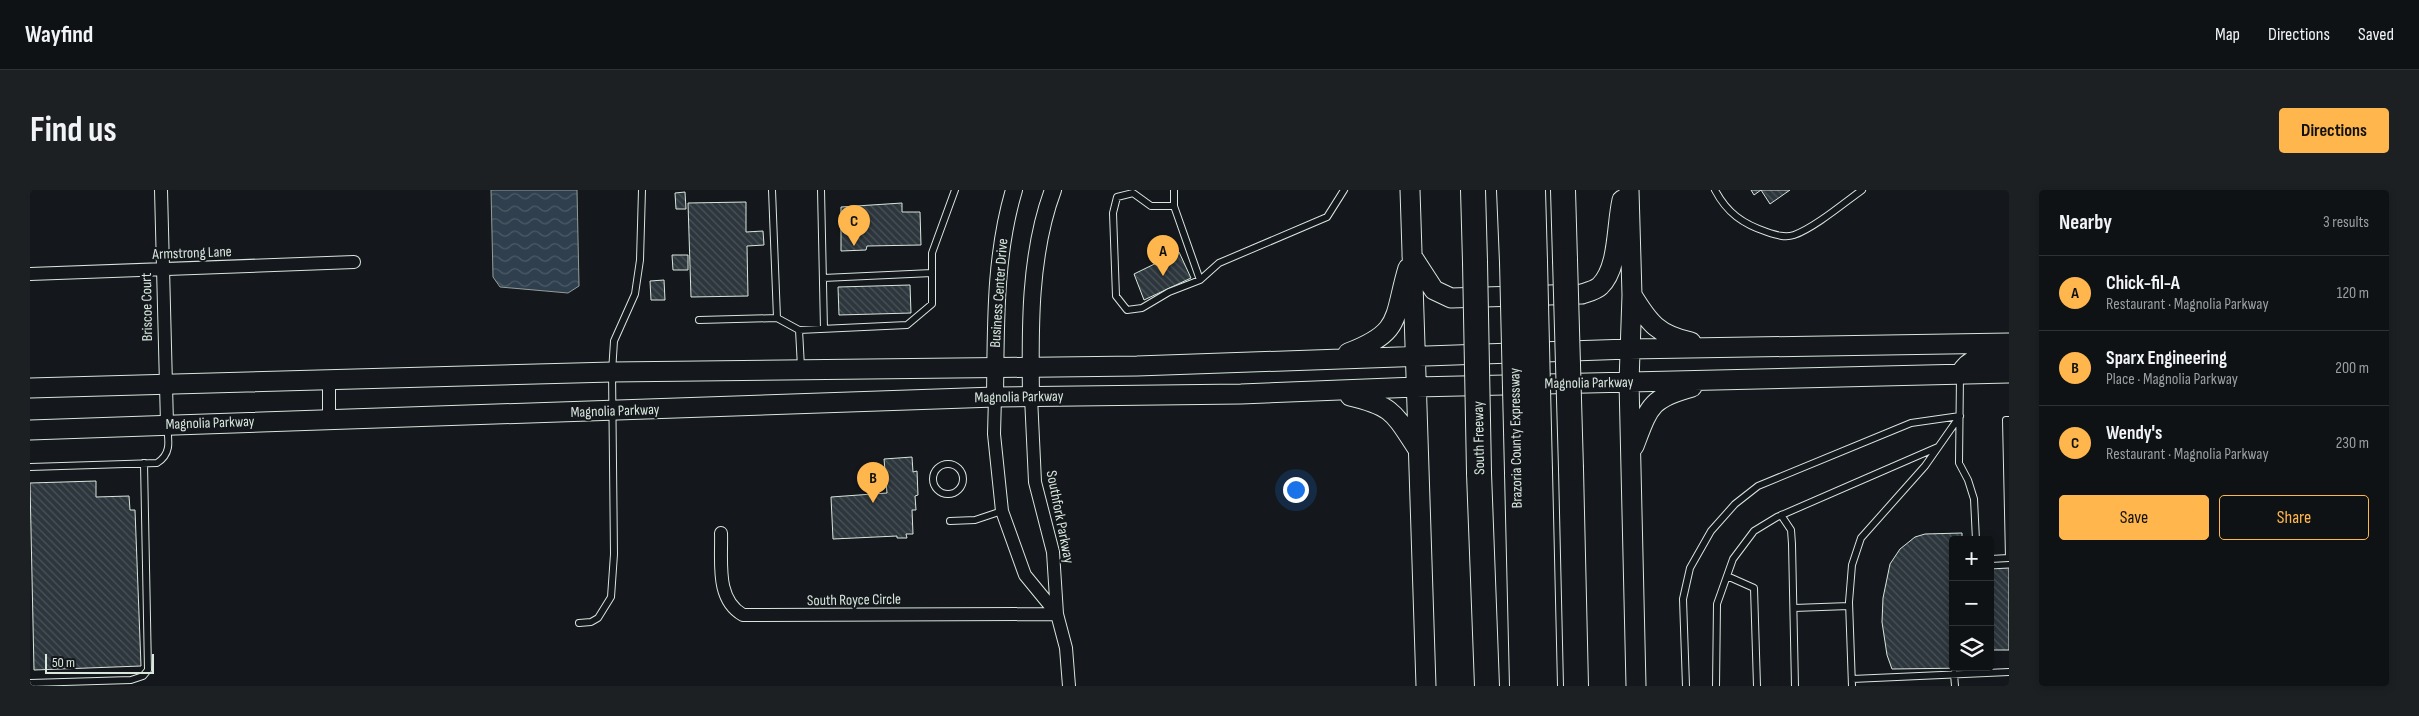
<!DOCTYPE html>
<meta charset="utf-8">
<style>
body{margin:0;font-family:"Sofia Sans Condensed",sans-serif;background:#1d2022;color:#f1f3f6}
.controls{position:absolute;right:15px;bottom:15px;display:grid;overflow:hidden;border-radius:5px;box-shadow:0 2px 8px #0003}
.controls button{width:45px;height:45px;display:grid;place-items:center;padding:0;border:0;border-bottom:1px solid #2f3234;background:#0f1215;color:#f1f3f6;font:25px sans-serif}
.scale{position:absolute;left:15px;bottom:12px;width:109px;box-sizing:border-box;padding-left:5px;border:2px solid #d8e6dc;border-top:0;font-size:14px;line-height:18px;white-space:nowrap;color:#d8e6dc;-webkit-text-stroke:4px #14181c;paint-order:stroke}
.you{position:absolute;left:1265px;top:299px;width:18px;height:18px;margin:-12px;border:4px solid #fff;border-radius:50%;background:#1a73e8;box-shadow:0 0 0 8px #1a73e833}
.badge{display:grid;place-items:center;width:32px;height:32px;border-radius:50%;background:#ffb74d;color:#111;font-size:16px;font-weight:700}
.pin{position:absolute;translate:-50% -41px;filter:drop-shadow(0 1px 2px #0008)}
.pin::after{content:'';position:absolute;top:26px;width:18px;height:15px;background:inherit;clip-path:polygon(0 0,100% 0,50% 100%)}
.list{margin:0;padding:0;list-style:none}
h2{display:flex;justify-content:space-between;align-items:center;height:65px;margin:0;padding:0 20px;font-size:21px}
h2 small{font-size:16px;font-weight:400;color:#9b9ea0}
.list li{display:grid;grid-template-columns:32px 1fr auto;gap:15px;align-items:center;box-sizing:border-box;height:75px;padding:0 20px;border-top:1px solid #2f3234}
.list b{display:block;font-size:19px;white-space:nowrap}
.list p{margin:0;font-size:16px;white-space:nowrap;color:#9b9ea0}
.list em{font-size:16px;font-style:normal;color:#9b9ea0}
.actions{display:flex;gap:10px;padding:15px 20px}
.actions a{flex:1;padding:11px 0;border:1px solid #ffb74d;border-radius:5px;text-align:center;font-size:18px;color:#ffb74d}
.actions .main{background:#ffb74d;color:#111}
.icon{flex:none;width:28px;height:28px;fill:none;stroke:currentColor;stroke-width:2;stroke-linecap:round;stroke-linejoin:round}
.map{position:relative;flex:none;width:1979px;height:496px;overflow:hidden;border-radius:5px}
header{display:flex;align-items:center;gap:30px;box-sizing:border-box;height:70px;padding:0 25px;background:#0f1215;border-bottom:1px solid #2f3234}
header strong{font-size:24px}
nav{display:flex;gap:28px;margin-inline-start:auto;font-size:18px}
.intro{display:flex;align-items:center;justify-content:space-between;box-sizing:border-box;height:120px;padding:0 30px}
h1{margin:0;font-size:35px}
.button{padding:12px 22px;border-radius:5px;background:#ffb74d;color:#111;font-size:18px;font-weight:700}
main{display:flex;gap:30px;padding:0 30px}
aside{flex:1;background:#0f1215;border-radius:5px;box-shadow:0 2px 8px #0003}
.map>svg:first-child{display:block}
</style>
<header>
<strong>Wayfind</strong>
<nav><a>Map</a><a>Directions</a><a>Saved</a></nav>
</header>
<div class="intro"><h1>Find us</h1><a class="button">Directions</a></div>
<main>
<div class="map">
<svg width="1979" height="496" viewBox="0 0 1979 496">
<defs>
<pattern id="water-waves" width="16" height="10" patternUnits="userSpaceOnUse" patternTransform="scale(1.25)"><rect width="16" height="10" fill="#2f3f4d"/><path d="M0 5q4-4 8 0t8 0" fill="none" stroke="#4c5b66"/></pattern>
<pattern id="building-back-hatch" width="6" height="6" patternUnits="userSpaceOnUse" patternTransform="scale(1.25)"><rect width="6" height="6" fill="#2c363c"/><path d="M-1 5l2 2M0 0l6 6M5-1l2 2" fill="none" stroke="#4a5358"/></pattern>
</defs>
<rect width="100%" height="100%" fill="#14181c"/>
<path fill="url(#water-waves)" stroke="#939e99" d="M461 0H547L549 96 538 103 470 97 463 87Z"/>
<path fill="url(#building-back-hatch)" stroke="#d8e6dc" d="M1721 0H1760L1740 14 1731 0 1724 5Z
M655 2 656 19H646L645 3Z
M716 12V42L733 41 734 55 717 56 718 106 661 107 658 13Z
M872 13V22H890L891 55 837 56 836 60 811 61V17Z
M1149 62 1161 88 1114 110 1104 84Z
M642 65H658V80H643Z
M634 90 635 110H621L620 91Z
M880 95 881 123 809 125 808 97Z
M882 267 883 282 887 281 888 305 885 306 886 320H882L883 344H876L877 348H867V346L803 349 801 307 857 303 854 269Z
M66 291V307L99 306 100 320H105L111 476 4 480 0 293Z
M1932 343V350H1923V477L1938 478 1862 479 1857 465 1852 432 1853 408 1860 374 1870 359 1885 347 1895 344Z
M1979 378V460H1960V379Z"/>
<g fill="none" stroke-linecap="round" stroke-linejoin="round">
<g stroke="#d8e6dc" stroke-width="8">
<path id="service" d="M742 0 747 128 769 140 771 177
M791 0 794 139
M1144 0V16L1170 90
M1685 0C1697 23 1713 34 1737 42 1746 45 1755 48 1764 45 1784 38 1814 13 1832 0
M1144 16H1121L1103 3 1087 7 1083 23 1086 106 1097 120 1112 118 1139 102 1170 90 1189 73 1297 27 1314 0
M793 88 902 83
M669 130 747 128
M769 140 877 135 902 114V63L925 0
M1930 185 1929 273 1938 290 1944 309 1946 350
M903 289a15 15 0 1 1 30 0a15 15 0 1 1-30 0Z
M0 277 127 273C141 264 139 252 137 237
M1751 325 1761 340 1762 354 1765 496
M920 331 945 330 972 321
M1979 368 1976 230H1979
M1960 369 1979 368
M1697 386 1724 398 1727 496
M1764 418 1819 416
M549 433 561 432 568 428 581 407 584 364 582 182 584 151 605 104 610 70 612 0
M1924 484 1925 496
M1822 489 1979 482
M0 493 101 490 113 486 118 480 114 273
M1656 496 1653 409 1660 378 1681 341 1705 314 1728 296 1881 233 1930 226
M1686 496 1687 414 1703 369 1724 341 1747 327 1908 257
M1822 496 1819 412 1822 375 1831 348 1895 276 1930 226"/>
</g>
<g stroke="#d8e6dc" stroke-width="14">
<path id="minor" d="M131 0 137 234
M0 84 324 72
M965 207 964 244 972 321 995 385 1027 424
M1001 207 1005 292 1023 362 1027 424 1036 458 1039 496
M299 229V189
M691 343C692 371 685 409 713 425L1027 424"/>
</g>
<g stroke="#d8e6dc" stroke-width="18">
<path id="tertiary" d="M965 207C966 138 964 67 984 0
M1001 207C1000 139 999 64 1023 0"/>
</g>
<g stroke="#d8e6dc" stroke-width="21">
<path id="secondary" d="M1380 0 1396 496
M1599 0 1602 105 1599 192 1606 496
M1382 66 1404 100 1421 108 1552 104C1558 102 1566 100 1570 96 1589 78 1586 36 1592 10
M1602 105C1619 133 1628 145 1661 152
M1318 163C1373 142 1363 128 1378 78
M1930 184C1943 163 1957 168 1979 165
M0 198 582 182 1107 176 1599 159 1979 153
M1320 206C1363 216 1364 223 1387 258
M0 240 965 207 1211 204 1386 197 1979 183
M1604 256C1619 217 1620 208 1662 197"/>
</g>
<g stroke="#d8e6dc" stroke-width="26">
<path id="motorway" d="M1443 0 1445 72
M1479 0 1482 72
M1503 0 1505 72
M1533 0 1535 70
M1541 279 1546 496
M1510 281 1515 496
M1449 283 1457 496
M1487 283 1492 496"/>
</g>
<use href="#service" stroke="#14181c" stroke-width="6"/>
<use href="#minor" stroke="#14181c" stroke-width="12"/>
<use href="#tertiary" stroke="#14181c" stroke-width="16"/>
<use href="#secondary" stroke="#14181c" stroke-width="19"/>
<use href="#motorway" stroke="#14181c" stroke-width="24"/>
<g stroke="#d8e6dc" stroke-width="26" stroke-linecap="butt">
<path id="motorway-bridge" d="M1535 70 1541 279
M1445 72 1449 283
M1482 72 1487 283
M1505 72 1510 281"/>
</g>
<use href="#motorway-bridge" stroke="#14181c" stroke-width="24"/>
</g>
<g text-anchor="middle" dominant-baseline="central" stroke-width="4" stroke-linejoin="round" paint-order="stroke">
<g font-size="15" fill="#d8e6dc" stroke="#14181c">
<text transform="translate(162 63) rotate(-2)">Armstrong Lane</text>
<text transform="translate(969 103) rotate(-86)">Business Center Drive</text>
<text transform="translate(117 117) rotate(-91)">Briscoe Court</text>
<text transform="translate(1559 193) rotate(-1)">Magnolia Parkway</text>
<text transform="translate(989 207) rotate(-1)">Magnolia Parkway</text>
<text transform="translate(585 221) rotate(-2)">Magnolia Parkway</text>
<text transform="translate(180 233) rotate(-2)">Magnolia Parkway</text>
<text transform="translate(1449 248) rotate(-91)">South Freeway</text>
<text transform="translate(1486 248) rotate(-91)">Brazoria County Expressway</text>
<text transform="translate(1030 327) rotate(79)">Southfork Parkway</text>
<text transform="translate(824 410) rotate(-1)">South Royce Circle</text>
</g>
</g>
</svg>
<div class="controls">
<button>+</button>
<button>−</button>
<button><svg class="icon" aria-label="layers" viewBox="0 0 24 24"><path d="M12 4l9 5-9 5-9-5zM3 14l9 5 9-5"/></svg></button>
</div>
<div class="scale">50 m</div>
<div class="you"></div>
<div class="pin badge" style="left:1133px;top:86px">A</div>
<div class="pin badge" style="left:843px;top:313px">B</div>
<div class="pin badge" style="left:824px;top:56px">C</div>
</div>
<aside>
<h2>Nearby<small>3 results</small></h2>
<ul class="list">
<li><span class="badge">A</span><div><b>Chick-fil-A</b><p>Restaurant · Magnolia Parkway</p></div><em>120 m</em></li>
<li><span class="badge">B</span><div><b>Sparx Engineering</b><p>Place · Magnolia Parkway</p></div><em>200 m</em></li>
<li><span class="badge">C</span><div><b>Wendy's</b><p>Restaurant · Magnolia Parkway</p></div><em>230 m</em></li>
</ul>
<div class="actions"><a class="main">Save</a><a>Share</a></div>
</aside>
</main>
